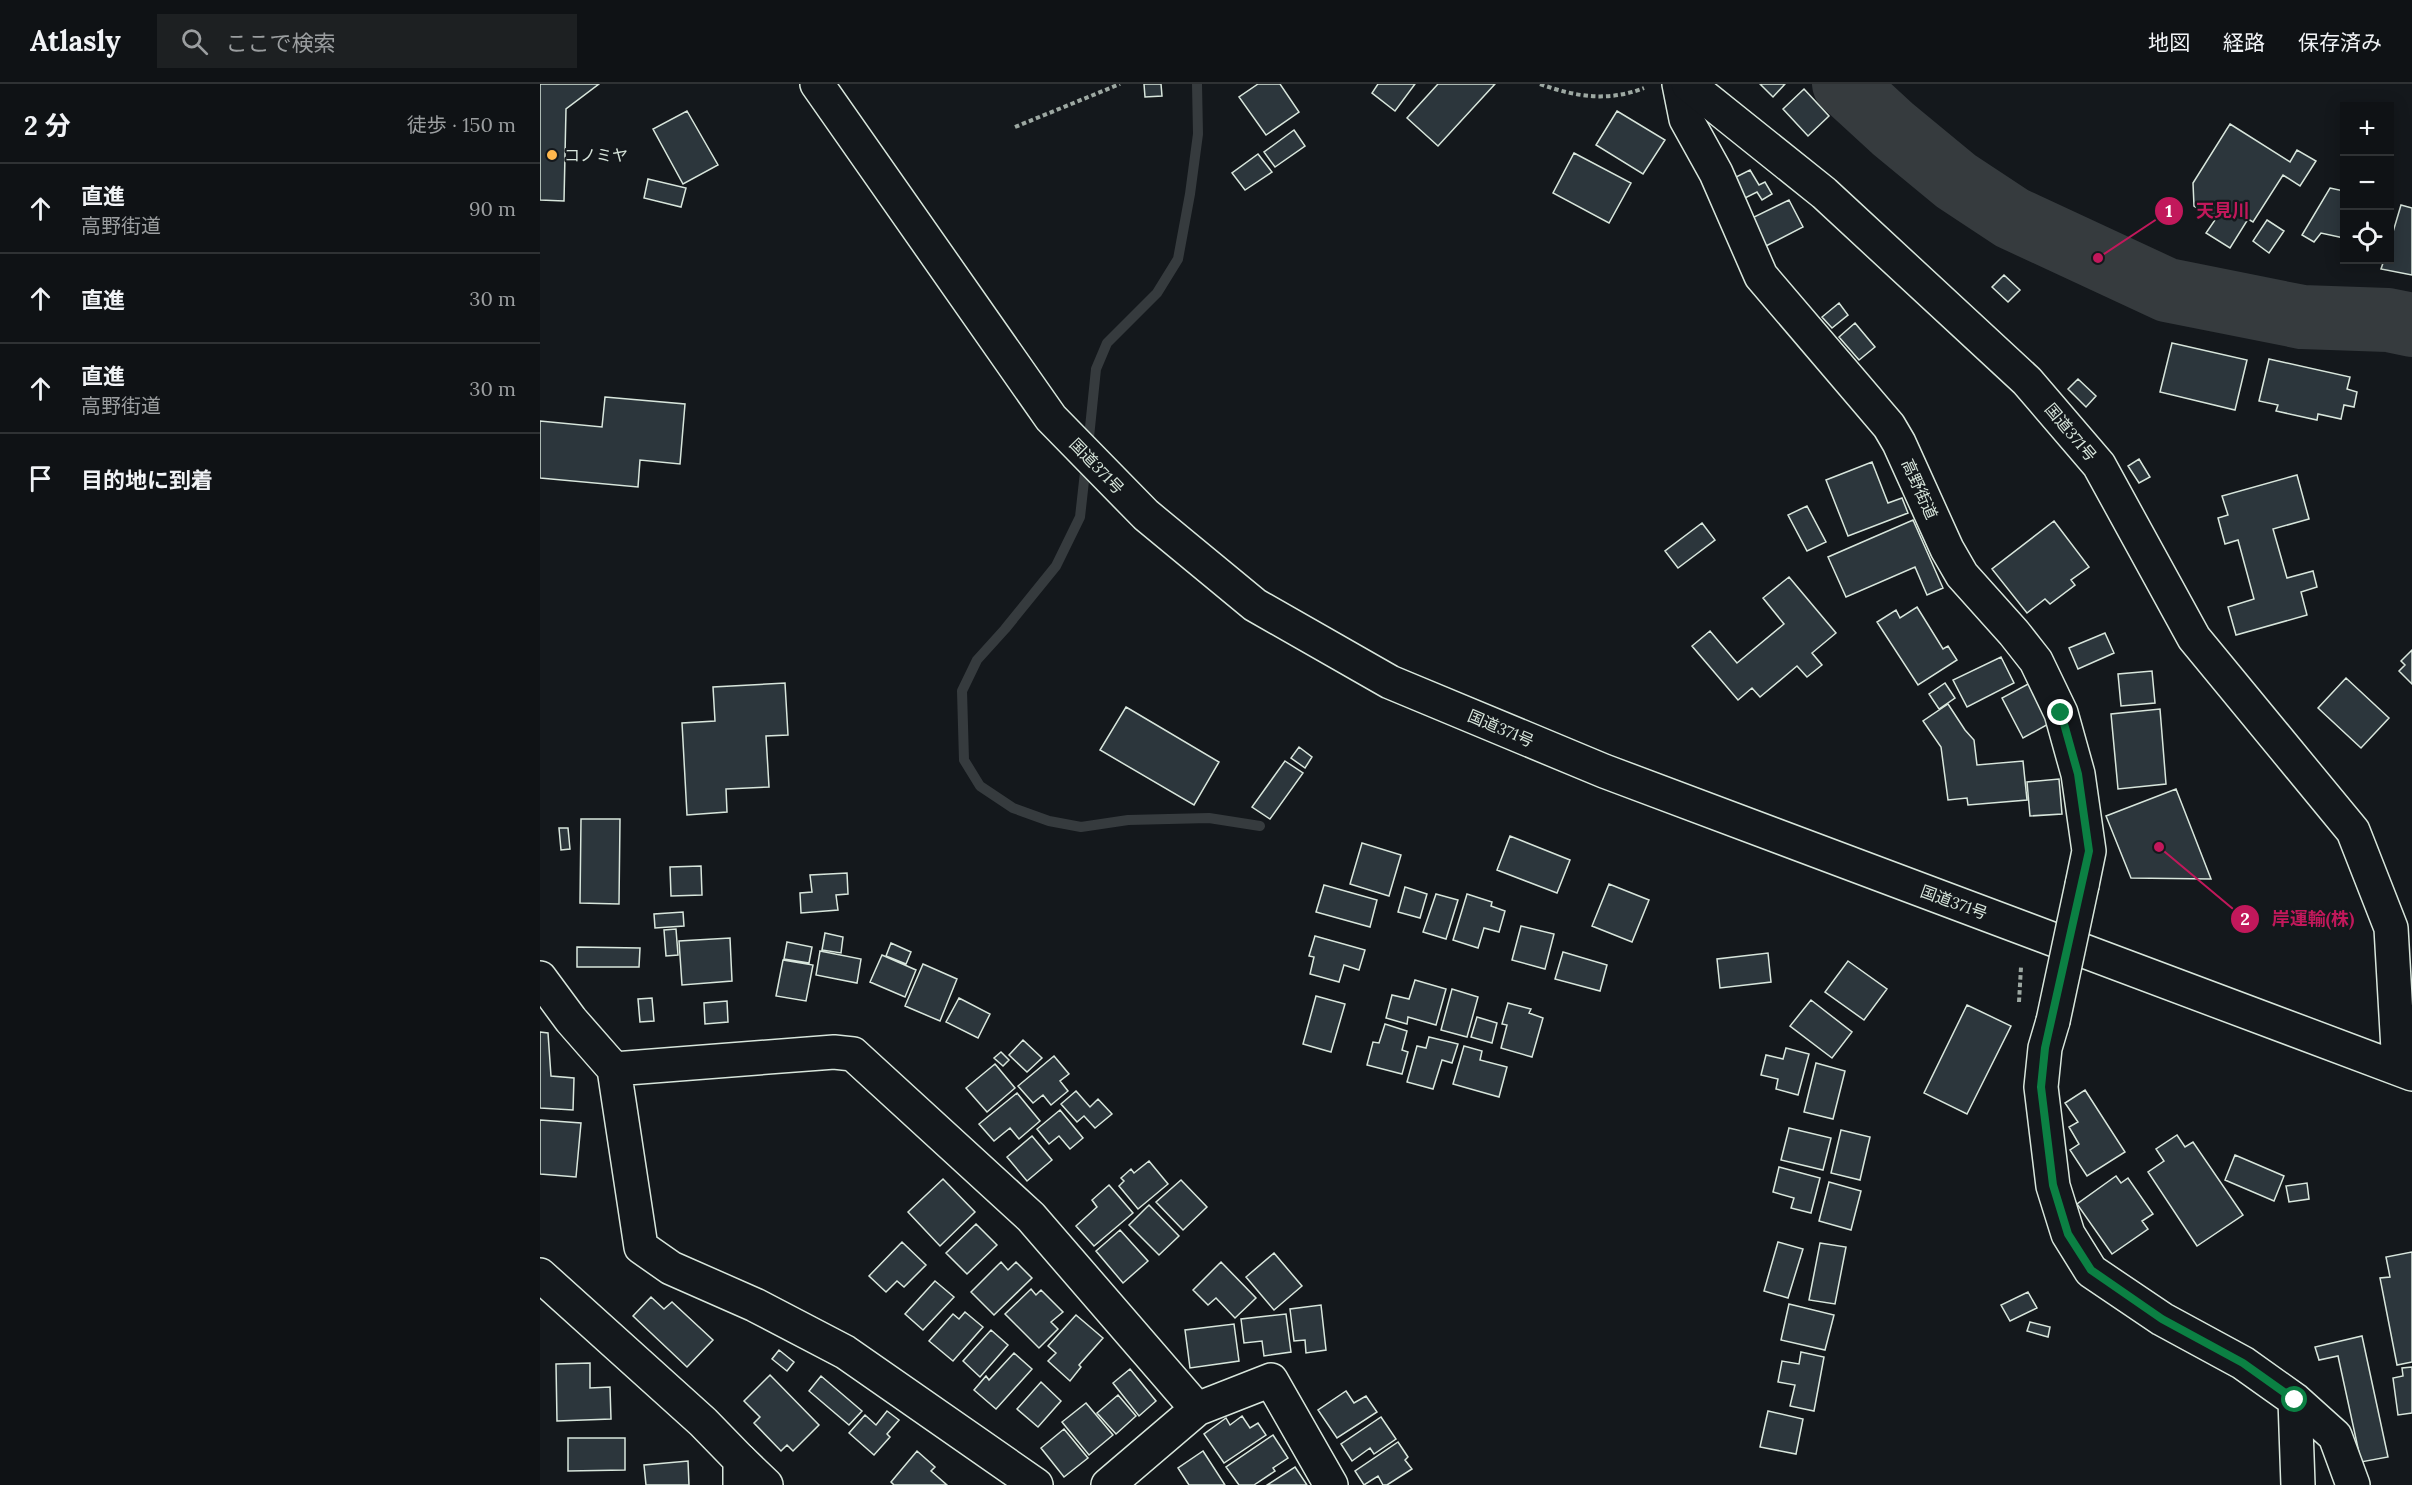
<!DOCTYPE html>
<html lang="ja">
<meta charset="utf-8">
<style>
body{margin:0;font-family:Lora,"Noto Sans JP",serif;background:#1d2022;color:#f1f3f6}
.controls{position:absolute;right:18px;top:18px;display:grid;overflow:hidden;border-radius:0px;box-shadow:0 3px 15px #0003}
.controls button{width:54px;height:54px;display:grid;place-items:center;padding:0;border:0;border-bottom:2px solid #2f3234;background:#0f1215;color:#f1f3f6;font:30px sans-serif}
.stop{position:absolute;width:18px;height:18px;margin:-14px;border:4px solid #0b8043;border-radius:50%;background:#fff}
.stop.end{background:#0b8043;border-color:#fff;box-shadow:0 2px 6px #0008}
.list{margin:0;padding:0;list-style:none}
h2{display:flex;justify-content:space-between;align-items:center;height:78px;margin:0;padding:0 24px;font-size:26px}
h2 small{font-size:20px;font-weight:400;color:#9b9ea0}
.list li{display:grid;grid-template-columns:39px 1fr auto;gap:18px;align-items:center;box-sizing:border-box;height:90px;padding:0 24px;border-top:2px solid #2f3234}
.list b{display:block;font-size:22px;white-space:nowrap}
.list p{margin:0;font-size:20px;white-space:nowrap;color:#9b9ea0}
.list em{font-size:20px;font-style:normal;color:#9b9ea0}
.icon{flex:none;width:33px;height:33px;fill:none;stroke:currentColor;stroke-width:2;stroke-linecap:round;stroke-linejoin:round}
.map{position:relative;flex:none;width:1872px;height:1401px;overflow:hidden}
header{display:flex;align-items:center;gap:36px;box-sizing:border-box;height:84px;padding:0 30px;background:#0f1215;border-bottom:2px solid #2f3234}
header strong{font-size:28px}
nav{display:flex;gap:33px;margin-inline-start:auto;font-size:21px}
.search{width:420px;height:54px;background:#1d2022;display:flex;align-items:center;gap:15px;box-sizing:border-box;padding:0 21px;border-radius:0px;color:#9b9ea0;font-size:22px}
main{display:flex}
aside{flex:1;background:#0f1215}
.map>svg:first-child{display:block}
</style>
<header>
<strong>Atlasly</strong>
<div class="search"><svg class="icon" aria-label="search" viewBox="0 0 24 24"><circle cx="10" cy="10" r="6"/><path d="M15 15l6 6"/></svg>ここで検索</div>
<nav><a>地図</a><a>経路</a><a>保存済み</a></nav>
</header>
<main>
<aside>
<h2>2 分<small>徒歩 · 150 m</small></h2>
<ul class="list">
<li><svg class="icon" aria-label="ahead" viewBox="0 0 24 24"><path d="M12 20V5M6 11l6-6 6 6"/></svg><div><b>直進</b><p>高野街道</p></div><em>90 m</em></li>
<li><svg class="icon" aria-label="ahead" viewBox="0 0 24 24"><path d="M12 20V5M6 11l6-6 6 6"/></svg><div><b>直進</b></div><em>30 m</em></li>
<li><svg class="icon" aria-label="ahead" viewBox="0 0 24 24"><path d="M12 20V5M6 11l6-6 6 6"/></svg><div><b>直進</b><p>高野街道</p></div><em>30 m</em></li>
<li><svg class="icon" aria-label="arrive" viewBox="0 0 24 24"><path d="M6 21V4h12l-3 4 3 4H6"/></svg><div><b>目的地に到着</b></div></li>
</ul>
</aside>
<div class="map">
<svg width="1872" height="1401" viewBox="0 0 1872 1401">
<rect width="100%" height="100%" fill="#14181c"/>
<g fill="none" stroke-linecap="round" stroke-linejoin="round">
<path stroke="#363b3e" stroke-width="10" d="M548 363 556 285 567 259 617 209 638 175 650 110 658 50 657 0
M546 379 540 433 516 482 465 545 437 576 422 607 424 676 440 702 473 724 509 737 541 743 588 736 669 734 720 742"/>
<path stroke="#363b3e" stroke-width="64" d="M1304 0 1353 45 1416 97 1472 134 1627 206 1762 233 1848 236 1872 241"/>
</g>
<path fill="#2c363c" stroke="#d8e6dc" stroke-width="1.5" d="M0 0H59L26 25 24 117 0 116Z
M604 0H621L622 12 605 13Z
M718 0H740L759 28 726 51 699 13Z
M838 0H875L855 27 832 9Z
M898 0H955L898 62 867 34Z
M1220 0H1245L1233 13Z
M1264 5 1289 32 1268 52 1243 25Z
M147 27 178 81 143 100 113 45Z
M1077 27 1125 56 1103 90 1056 61Z
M1690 40 1750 78 1757 66 1776 77 1760 102 1743 91 1713 138 1708 135 1690 164 1666 149 1675 136 1654 122 1653 99Z
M754 46 765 62 735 83 724 68Z
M1034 69 1091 99 1069 139 1013 109Z
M718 70 732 88 705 106 692 89Z
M1210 86 1219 101 1225 98 1232 110 1222 116 1217 108 1203 115 1192 95Z
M108 95 146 104 141 123 104 114Z
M1790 104 1804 107V154L1781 149 1774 158 1762 151Z
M1249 116 1263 143 1226 162 1212 134Z
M1861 121 1872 124V191L1841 185 1844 176H1850V158Z
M1727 136 1744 147 1729 169 1713 157Z
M1464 191 1480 206 1468 218 1452 203Z
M1299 219 1308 231 1292 244 1282 233Z
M1315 239 1335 263 1319 276 1299 253Z
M1632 259 1707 276 1695 326 1620 308Z
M1729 275 1810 293 1807 305 1817 308 1814 323 1804 321 1801 335 1778 330 1777 336 1736 327 1738 321 1719 317Z
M1538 295 1556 312 1546 323 1528 305Z
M65 313 145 320 140 380 100 376 98 403 0 394V337L62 343Z
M1599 375 1610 393 1599 399 1588 382Z
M1332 378 1348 419 1362 414 1368 429 1308 452 1286 396Z
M1757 391 1769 435 1733 445 1747 494 1773 487 1777 503 1761 508 1767 531 1696 551 1688 523 1714 515 1698 456 1685 460 1678 434 1688 431 1682 412Z
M1267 422 1286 458 1267 467 1248 431Z
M1373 436 1403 504 1387 511 1375 483 1306 513 1288 473Z
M1514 437 1549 483 1531 496 1535 501 1510 520 1505 515 1487 529 1452 485Z
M1162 439 1175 456 1138 484 1125 467Z
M1249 493 1296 549 1272 569 1282 581 1267 593 1257 582 1220 613 1212 604 1198 616 1152 562 1170 547 1197 579 1244 540 1223 514Z
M1377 523 1403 565 1408 562 1417 576 1378 601 1337 538 1356 526 1360 534Z
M1565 549 1574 569 1538 585 1529 564Z
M1872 566V600L1859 587 1865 581 1861 577Z
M1461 573 1474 599 1427 623 1413 596Z
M1612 587 1615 619 1581 622 1578 590Z
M1806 594 1849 634 1821 664 1778 624Z
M245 599 248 651 226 652 229 703 186 705 187 728 147 731 142 639 175 637 173 603Z
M1405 599 1415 614 1399 625 1389 610Z
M1490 599 1512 638 1483 654 1462 614Z
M1408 620 1425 646 1434 656 1437 681 1483 677 1487 716 1428 721 1427 714 1408 716 1401 663 1383 637Z
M586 623 679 678 654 721 560 666Z
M1620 625 1626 700 1578 705 1571 630Z
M759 663 772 673 765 684 751 674Z
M745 677 763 689 730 735 712 723Z
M1519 695 1522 730 1490 732 1487 698Z
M1636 705 1671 795 1591 794 1566 732Z
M41 735H80L79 820 40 819Z
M19 744H28L30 765 21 766Z
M970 752 1030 776 1017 809 957 786Z
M822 759 861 771 849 812 810 800Z
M161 782 162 811 131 812 130 783Z
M307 789 308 810 296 811 298 826 261 829 260 809 272 808 270 791Z
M1069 800 1109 816 1092 858 1052 842Z
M784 801 837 816 830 843 776 828Z
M865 803 887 810 880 834 858 828Z
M896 810 918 816 906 855 883 848Z
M927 810 952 818 951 822 965 827 959 848 944 844 938 864 913 856Z
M143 828 144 842 115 844 114 830Z
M981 842 1014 850 1005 885 972 876Z
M136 845 138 871 126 872 124 846Z
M285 849 303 853 301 869 282 866Z
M775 852 825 866 819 886 804 881 799 898 770 890 774 873 769 872Z
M190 854 192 897 142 901 139 857Z
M247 858 272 863 269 879 244 875Z
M351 859 371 868 366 880 346 872Z
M37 863 100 864 99 883H37Z
M280 867 321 875 317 899 276 891Z
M1023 868 1067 881 1060 907 1015 895Z
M1228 869 1231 898 1180 904 1177 875Z
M342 871 376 886 365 913 330 898Z
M243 876 273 881 266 917 236 912Z
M1308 877 1347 905 1324 936 1285 908Z
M383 880 417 895 400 937 365 922Z
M875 896 906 905 896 941 868 933 867 940 846 934 852 911 869 915Z
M912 905 938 913 927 953 901 946Z
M776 912 805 920 791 968 763 960Z
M112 914 114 937 100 938 98 915Z
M419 914 450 930 438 954 406 938Z
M1271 916 1312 948 1292 974 1250 942Z
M187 917 188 938 165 940 164 919Z
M968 919 991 925 989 929 1003 934 992 973 961 964 967 941 962 940Z
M1427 921 1471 942 1427 1030 1384 1009Z
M937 933 957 939 952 959 931 953Z
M845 940 867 947 862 966 868 968 862 990 827 981 833 958 839 959Z
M0 948 8 949 11 992 34 994 33 1026 0 1024Z
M889 953 918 960 912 979 902 976 893 1005 867 998 877 962 886 964Z
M483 956 502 974 487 988 469 971Z
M924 962 942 967 940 976 967 983 959 1013 913 1000Z
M1246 964 1269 970 1258 1011 1236 1005 1238 995 1221 991 1226 971 1243 975Z
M461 968 469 976 463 982 454 974Z
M514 972 529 990 520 997 528 1007 511 1021 503 1011 493 1019 478 1002Z
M1276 979 1305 987 1293 1035 1264 1028Z
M455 980 475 1004 447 1028 426 1004Z
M1545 1006 1585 1068 1547 1092 1530 1066 1539 1060 1529 1043 1538 1038 1525 1019Z
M536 1007 550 1023 558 1015 572 1030 555 1044 544 1032 537 1038 521 1020Z
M477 1009 500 1037 479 1055 470 1044 454 1057 439 1040Z
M520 1026 543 1054 530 1065 519 1052 509 1060 497 1045Z
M0 1036 41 1039 36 1093 0 1090Z
M1249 1044 1291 1054 1283 1086 1241 1076Z
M1301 1046 1330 1053 1320 1096 1291 1089Z
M1637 1051 1645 1063 1653 1058 1703 1131 1657 1162 1608 1088 1624 1077 1616 1065Z
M492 1052 512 1076 487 1097 467 1073Z
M1695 1071 1744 1092 1734 1117 1685 1096Z
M609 1077 628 1100 598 1125 579 1102 584 1097 581 1094 591 1085 594 1089Z
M1239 1083 1280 1094 1271 1129 1251 1124 1254 1114 1233 1108Z
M1576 1092 1581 1099 1588 1094 1613 1130 1602 1137 1608 1145 1572 1170 1537 1120Z
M403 1095 435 1128 400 1162 368 1128Z
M641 1096 667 1123 643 1146 616 1118Z
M1289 1098 1321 1107 1311 1146 1279 1137Z
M1767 1099 1769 1115 1749 1118 1746 1102Z
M569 1101 593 1129 554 1162 536 1142 557 1123 552 1116Z
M609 1121 639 1152 619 1171 589 1141Z
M436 1140 457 1161 427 1190 406 1169Z
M580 1146 608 1177 583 1199 556 1167Z
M362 1158 386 1181 364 1203 357 1197 346 1208 329 1192Z
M1238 1158 1263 1165 1248 1214 1224 1207Z
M1280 1159 1306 1163 1295 1220 1269 1216Z
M1872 1168V1278L1857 1281 1840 1194 1850 1193 1846 1173Z
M734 1169 762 1202 734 1226 706 1193Z
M461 1178 468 1186 476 1178 492 1194 454 1231 431 1208Z
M681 1178 716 1214 695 1234 676 1214 668 1221 653 1206Z
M395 1197 414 1213 383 1246 365 1230Z
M491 1205 496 1211 501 1206 523 1228 511 1238 518 1245 499 1264 465 1230Z
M1488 1208 1497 1224 1470 1237 1461 1221Z
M111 1213 124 1225 132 1218 173 1256 147 1283 93 1232Z
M1249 1220 1294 1231 1285 1266 1241 1256Z
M781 1221 786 1266 766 1269 765 1256 754 1257 750 1225Z
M425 1228 443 1243 413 1277 389 1257 413 1230 419 1235Z
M746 1230 751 1268 724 1272 722 1257 704 1259 701 1235Z
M536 1231 563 1254 539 1281 541 1283 530 1297 508 1277 516 1269 508 1262Z
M1490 1238 1510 1243 1508 1253 1487 1247Z
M694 1240 699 1277 650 1284 645 1246Z
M451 1246 468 1261 440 1293 423 1277Z
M1822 1252 1848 1373 1821 1378 1798 1272 1779 1276 1775 1263Z
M239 1266 254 1278 247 1287 232 1275Z
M1261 1268 1284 1273 1274 1327 1250 1322 1255 1301 1238 1298 1242 1277 1259 1280Z
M474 1269 492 1285 456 1325 434 1306 446 1292 449 1296Z
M50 1279V1304L70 1303 71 1335 17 1337 16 1280Z
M1872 1283V1329L1858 1331 1853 1294 1863 1292 1862 1284Z
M590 1285 616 1317 599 1332 573 1299Z
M230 1291 279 1341 253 1367 247 1361 241 1367 214 1339 220 1333 204 1317Z
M281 1292 322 1327 309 1341 269 1307Z
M501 1298 521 1317 498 1343 477 1325Z
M806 1307 814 1319 826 1312 837 1328 797 1354 778 1326Z
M578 1311 596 1332 576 1350 557 1329Z
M546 1319 573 1351 549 1371 522 1338Z
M347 1327 359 1336 347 1350 350 1353 334 1371 309 1349 325 1331 336 1341Z
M1228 1327 1263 1335 1256 1370 1220 1363Z
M702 1332 710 1344 718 1339 726 1351 684 1379 664 1350 686 1334 690 1341Z
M841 1333 856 1355 834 1370 830 1364 812 1377 801 1360Z
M524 1345 548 1374 524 1393 501 1364Z
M733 1351 748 1374 733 1384 735 1387 714 1401H699L686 1383Z
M28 1354H85V1386L28 1387Z
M858 1358 868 1373 865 1376 872 1385 847 1401H843L838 1392 824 1401 815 1387Z
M377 1367 395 1383 391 1387 407 1401H354L351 1398Z
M663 1367 685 1401H649L638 1384Z
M148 1377 149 1401H106L104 1381Z
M755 1383 767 1401H727Z"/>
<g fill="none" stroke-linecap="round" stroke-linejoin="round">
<g stroke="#d8e6dc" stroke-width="36">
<path id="minor" d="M1139 0 1146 35 1176 89 1221 192 1349 342 1359 359 1407 465 1422 491 1474 549 1496 577 1521 629 1538 690 1549 767 1542 801
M0 894 31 936 74 985 101 1163 131 1184 215 1221 305 1268 496 1401
M1513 937 1505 964 1501 1003 1513 1102 1528 1150 1551 1187 1622 1235 1703 1279 1755 1316 1795 1352 1813 1401
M74 985 294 968 313 970 491 1133 657 1325
M1755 1316 1758 1401
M200 1376 226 1401
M568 1401 657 1325 731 1296 791 1401"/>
</g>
<g stroke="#d8e6dc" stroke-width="36">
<path id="tertiary" d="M0 1191 163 1338 200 1376V1401"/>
</g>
<g stroke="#d8e6dc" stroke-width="36">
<path id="trunk" d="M277 0 511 334 606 431 715 521 850 598 1064 687 1872 990
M1148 0 1284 109 1487 297 1559 381 1654 554 1813 747 1851 844 1859 983"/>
</g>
<path stroke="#9da8a2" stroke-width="4" stroke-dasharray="4.5 3" stroke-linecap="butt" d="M1000 0C1036 13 1068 18 1104 4
M475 43 580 0
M1479 918 1481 883"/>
<use href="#minor" stroke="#14181c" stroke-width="33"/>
<use href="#tertiary" stroke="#14181c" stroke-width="33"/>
<use href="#trunk" stroke="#14181c" stroke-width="33"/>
<g stroke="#d8e6dc" stroke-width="36" stroke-linecap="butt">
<path id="minor-bridge" d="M1513 937 1542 801"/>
</g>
<use href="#minor-bridge" stroke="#14181c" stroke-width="33"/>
</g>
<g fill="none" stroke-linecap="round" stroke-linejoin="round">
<path stroke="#0b8043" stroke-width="8" d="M1521 629 1538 690 1549 767 1505 964 1501 1003 1513 1101 1528 1150 1551 1186 1622 1235 1703 1279 1755 1316"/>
</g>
<circle fill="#ffb74d" stroke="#14181c" stroke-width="2" cx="12" cy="71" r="6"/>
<g text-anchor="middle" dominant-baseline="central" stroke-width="4.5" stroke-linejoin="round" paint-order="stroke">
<g font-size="16" fill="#d8e6dc" stroke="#14181c" text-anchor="start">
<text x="24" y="71">コノミヤ</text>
</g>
<g font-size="16" fill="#d8e6dc" stroke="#14181c">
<text transform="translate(1531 348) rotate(50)">国道371号</text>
<text transform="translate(557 382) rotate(46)">国道371号</text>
<text transform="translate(1380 405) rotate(66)">高野街道</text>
<text transform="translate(961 644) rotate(23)">国道371号</text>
<text transform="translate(1414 818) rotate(20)">国道371号</text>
</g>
</g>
<path fill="none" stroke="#c2185b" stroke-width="2" d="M1558 174L1629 127M1619 763L1705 835"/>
<g fill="#c2185b" stroke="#14181c" stroke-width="2">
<circle cx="1558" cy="174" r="6"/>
<circle cx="1619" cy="763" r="6"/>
<circle cx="1629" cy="127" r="15"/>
<circle cx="1705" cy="835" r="15"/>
</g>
<g font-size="18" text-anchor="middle" font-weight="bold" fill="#fff">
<text x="1629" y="133">1</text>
<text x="1705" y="841">2</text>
</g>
<g font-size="18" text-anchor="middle" font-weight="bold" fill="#c2185b" stroke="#14181c" stroke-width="4.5" stroke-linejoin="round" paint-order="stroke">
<text x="1683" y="133">天見川</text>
<text x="1773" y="841">岸運輸(株)</text>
</g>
</svg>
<div class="controls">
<button>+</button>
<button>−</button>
<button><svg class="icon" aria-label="locate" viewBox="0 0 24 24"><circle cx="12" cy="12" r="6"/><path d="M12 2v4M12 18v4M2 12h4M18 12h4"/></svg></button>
</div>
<div class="stop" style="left:1755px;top:1316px"></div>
<div class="stop end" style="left:1521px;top:629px"></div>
</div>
</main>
